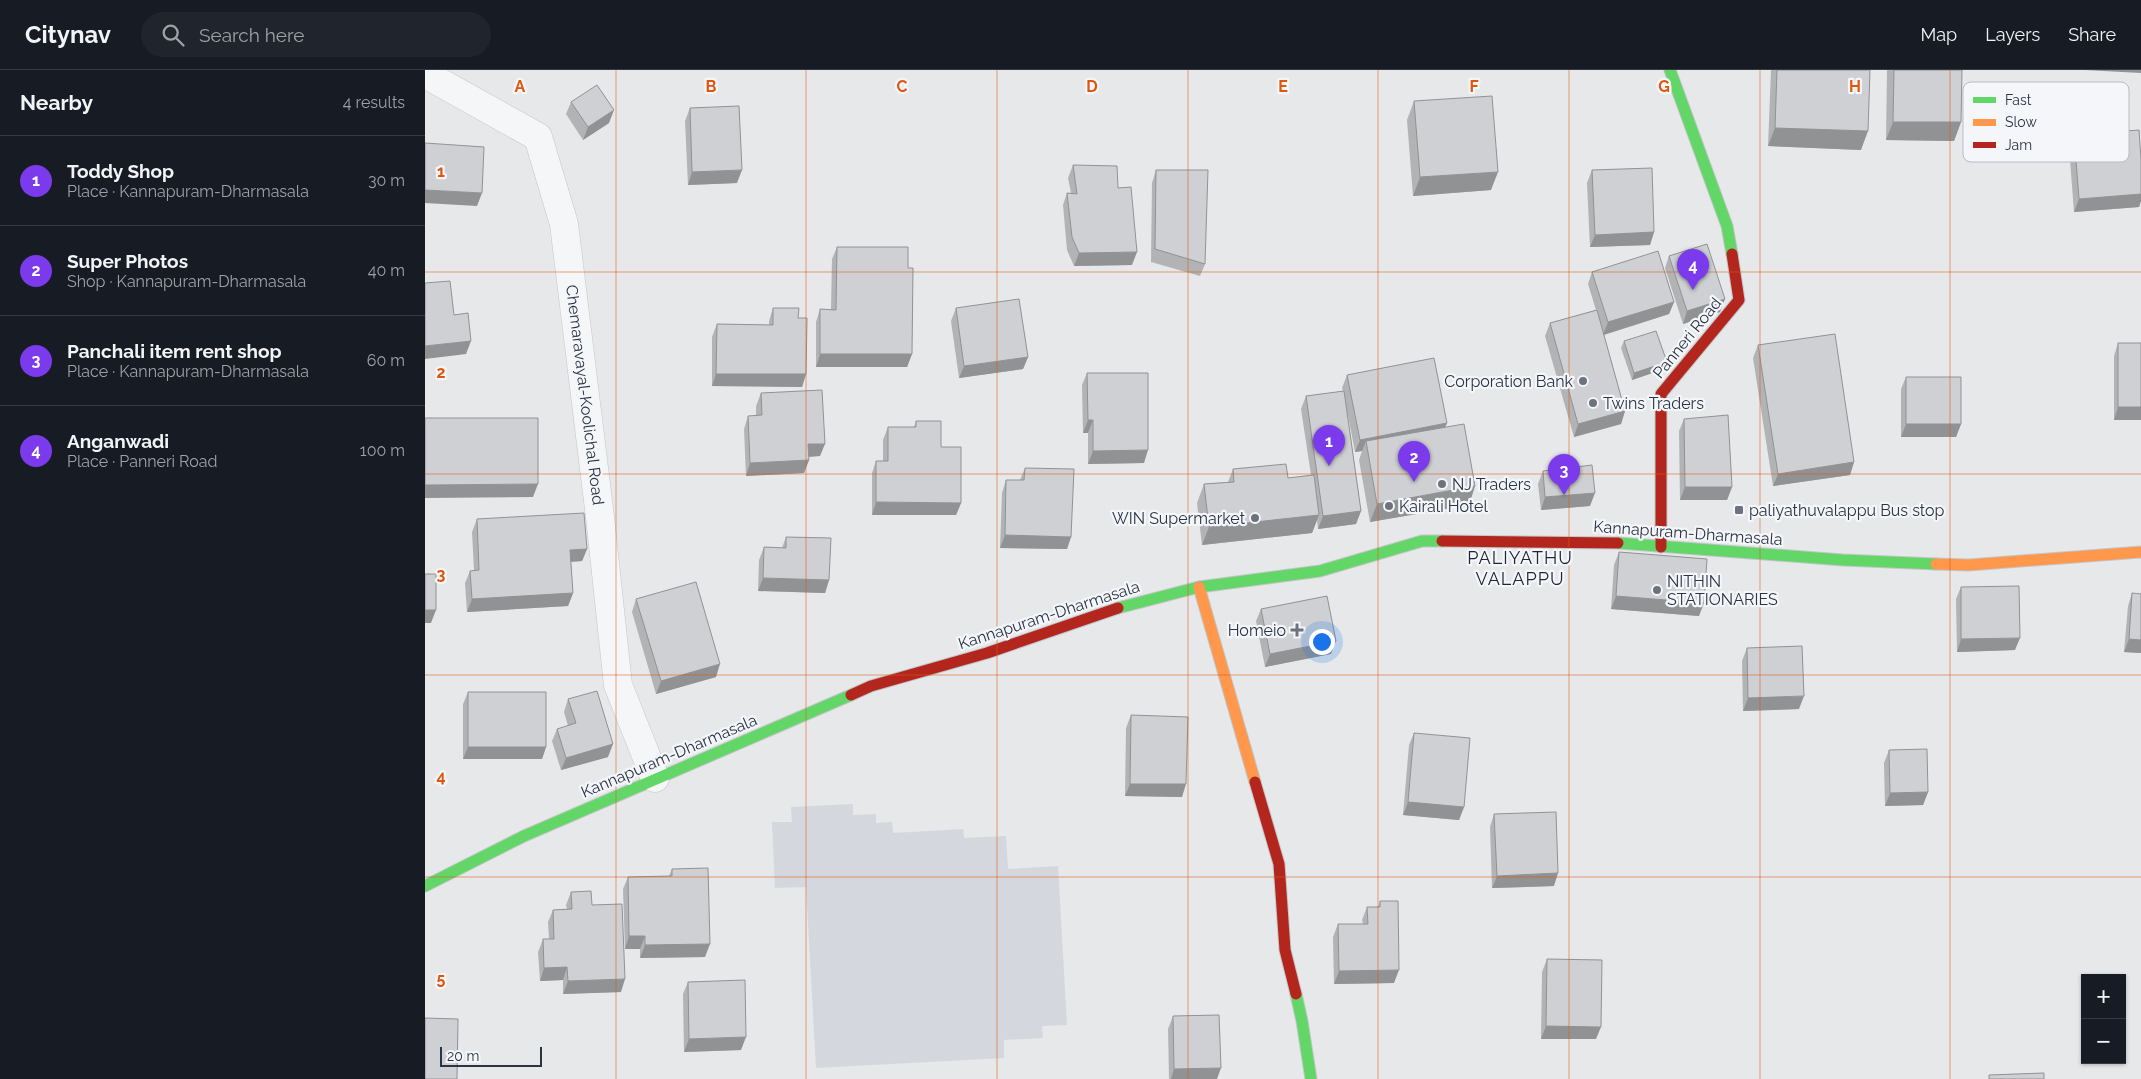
<!DOCTYPE html>
<meta charset="utf-8">
<style>
body{margin:0;font-family:Raleway,sans-serif;background:#20242c;color:#f1f3f6}
.controls{position:absolute;right:15px;bottom:15px;display:grid;overflow:hidden;border-radius:0px;box-shadow:0 1px 4px #0004}
.controls button{width:45px;height:45px;display:grid;place-items:center;padding:0;border:0;border-bottom:1px solid #363941;background:#171b24;color:#f1f3f6;font:25px sans-serif}
.scale{position:absolute;left:15px;bottom:12px;width:102px;box-sizing:border-box;padding-left:5px;border:2px solid #2b3445;border-top:0;font-size:14px;line-height:18px;white-space:nowrap;color:#2b3445;-webkit-text-stroke:4px #f4f6f9;paint-order:stroke}
.you{position:absolute;left:896px;top:571px;width:18px;height:18px;margin:-12px;border:4px solid #fff;border-radius:50%;background:#1a73e8;box-shadow:0 0 0 8px #1a73e833}
.badge{display:grid;place-items:center;width:32px;height:32px;border-radius:50%;background:#7c3aed;color:#fff;font-size:16px;font-weight:700}
.pin{position:absolute;translate:-50% -41px;filter:drop-shadow(0 1px 2px #0008)}
.pin::after{content:'';position:absolute;top:26px;width:18px;height:15px;background:inherit;clip-path:polygon(0 0,100% 0,50% 100%)}
.list{margin:0;padding:0;list-style:none}
h2{display:flex;justify-content:space-between;align-items:center;height:65px;margin:0;padding:0 20px;font-size:21px}
h2 small{font-size:16px;font-weight:400;color:#9ea1a6}
.list li{display:grid;grid-template-columns:32px 1fr auto;gap:15px;align-items:center;box-sizing:border-box;height:90px;padding:0 20px;border-top:1px solid #363941}
.list b{display:block;font-size:19px;white-space:nowrap}
.list p{margin:0;font-size:16px;white-space:nowrap;color:#9ea1a6}
.list em{font-size:16px;font-style:normal;color:#9ea1a6}
.icon{flex:none;width:28px;height:28px;fill:none;stroke:currentColor;stroke-width:2;stroke-linecap:round;stroke-linejoin:round}
.map{position:relative;flex:none;width:1716px;height:1009px;overflow:hidden}
header{display:flex;align-items:center;gap:30px;box-sizing:border-box;height:70px;padding:0 25px;background:#171b24;border-bottom:1px solid #363941}
header strong{font-size:24px}
nav{display:flex;gap:28px;margin-inline-start:auto;font-size:18px}
.search{width:350px;height:45px;background:#20242c;display:flex;align-items:center;gap:12px;box-sizing:border-box;padding:0 18px;border-radius:28px;color:#9ea1a6;font-size:19px}
main{display:flex}
aside{flex:1;background:#171b24}
.map>svg:first-child{display:block}
</style>
<header>
<strong>Citynav</strong>
<div class="search"><svg class="icon" aria-label="search" viewBox="0 0 24 24"><circle cx="10" cy="10" r="6"/><path d="M15 15l6 6"/></svg>Search here</div>
<nav><a>Map</a><a>Layers</a><a>Share</a></nav>
</header>
<main>
<aside>
<h2>Nearby<small>4 results</small></h2>
<ul class="list">
<li><span class="badge">1</span><div><b>Toddy Shop</b><p>Place · Kannapuram-Dharmasala</p></div><em>30 m</em></li>
<li><span class="badge">2</span><div><b>Super Photos</b><p>Shop · Kannapuram-Dharmasala</p></div><em>40 m</em></li>
<li><span class="badge">3</span><div><b>Panchali item rent shop</b><p>Place · Kannapuram-Dharmasala</p></div><em>60 m</em></li>
<li><span class="badge">4</span><div><b>Anganwadi</b><p>Place · Panneri Road</p></div><em>100 m</em></li>
</ul>
</aside>
<div class="map">
<svg width="1716" height="1009" viewBox="0 0 1716 1009">
<rect width="100%" height="100%" fill="#e6e8ea"/>
<path fill="#d4d7dd" d="M428 734V745L451 744V753L467 752 468 763 538 759 539 768 581 766 583 799 633 796 642 955 617 956 618 968 579 970V988L391 998 381 817 350 818 347 752H367L366 737Z"/>
<g fill="none" stroke-linecap="round" stroke-linejoin="round">
<g stroke="#c4c6c8" stroke-width="29">
<path id="street" d="M0 4 113 67 139 154 175 447 193 615 230 708"/>
</g>
<g stroke="#c4c6c8" stroke-width="13">
<path id="fast" d="M1245 0 1302 156 1307 184
M1193 473 1418 490 1511 494
M693 538 774 517 895 501 997 471H1017
M0 816 99 766 426 625
M871 924 877 951 886 1009"/>
</g>
<g stroke="#c4c6c8" stroke-width="13">
<path id="slow" d="M1511 494 1544 495 1716 482
M774 517 830 712"/>
</g>
<g stroke="#c4c6c8" stroke-width="13">
<path id="jam" d="M1017 471 1193 473
M1236 477V324L1314 230 1307 184
M426 625 446 616 562 583 693 538
M830 712 854 794 860 880 871 924"/>
</g>
<use href="#street" stroke="#f5f6f7" stroke-width="28"/>
<use href="#fast" stroke="#63d668" stroke-width="11"/>
<use href="#slow" stroke="#ff974d" stroke-width="11"/>
<use href="#jam" stroke="#b3261e" stroke-width="11"/>
</g>
<path fill="#b1b3b5" d="M1346 0H1445L1436 80 1343 76Z
M1462 0H1537L1536 52 1529 71 1461 70Z
M989 31 1066 120 988 126 982 50Z
M146 32 184 53 158 70 141 44Z
M265 38 312 113 263 115 260 51Z
M1649 65 1716 90V131L1714 137 1649 142 1644 77Z
M648 95 693 118 707 195 649 196 642 180 638 135 642 123H646L643 108Z
M731 100 780 194 775 206 726 192 727 113Z
M1167 100 1229 162 1225 175 1165 177 1162 113Z
M412 177 483 198 487 284 482 297H391V252L395 239H406L407 189Z
M1244 186 1295 242 1258 254 1240 198Z
M1167 202 1249 232 1244 244 1179 265 1200 341 1196 354 1149 367 1120 266 1125 253 1171 240 1163 214Z
M348 238 373 248 381 304 377 317 287 316V267L292 254 344 255V251Z
M531 238 603 287 598 299 534 308 526 251Z
M1199 271 1242 292 1239 299 1207 310 1196 278Z
M1693 273H1716V350H1689V286Z
M1333 275 1429 392 1425 405 1348 416 1328 288Z
M662 303 719 393 663 394V363H658L657 315Z
M922 305 1022 353 1020 357 1050 416 1044 435 945 452 934 390 937 381 930 382 922 340 936 441 931 454 893 459 892 450 887 463 777 475 772 433 779 414 803 412 808 399 863 408 886 405 876 339 881 326 918 321 917 318Z
M1481 307 1536 354 1531 367H1476V319Z
M336 323 395 386 384 387V390L379 403 321 406 319 359 323 346H331V336Z
M1259 349 1307 417 1302 430H1255L1254 361Z
M491 351 516 377 536 433 531 445H447V403L451 391H458V370L463 357H489Z
M600 398 646 467 642 479 575 478 577 423 581 410H595Z
M1118 401 1165 436 1116 440 1113 414Z
M52 449 162 479 157 491 146 492 148 523 143 536 42 542 40 513 45 501 49 500 47 462Z
M361 467 404 510 400 523 333 521 334 490 339 477 357 478Z
M1194 482 1274 546 1186 539 1189 495Z
M1536 517 1590 580 1532 582 1531 529Z
M1707 523 1716 583 1699 582 1703 536Z
M211 529 291 607 231 624 207 542Z
M836 539 906 584 840 597 831 551Z
M1322 578 1374 639 1318 641 1317 591Z
M43 622 121 677 117 689H38V634Z
M143 629 183 687 136 700 127 671 132 659 143 656 139 642Z
M706 645 757 727 700 726 701 658Z
M989 663 1039 737 1034 750 978 745 984 675Z
M1464 680 1503 722 1498 735 1460 736 1459 693Z
M1069 744 1129 816 1067 818 1065 757Z
M247 799 280 887 215 888V879H200L198 819 203 807 244 806Z
M146 822 167 835 196 922 138 924V910L115 911 113 882 118 869H124L123 852 128 840 142 839 141 835Z
M955 831 969 913 909 914 908 867 913 854H938L937 850 942 837H953Z
M1122 889 1171 969H1116L1117 902Z
M263 912 316 980 259 982 258 924Z
M748 946 792 1009H744L743 959Z"/>
<path fill="#909294" d="M1660 0H1716V3Z
M189 40 184 53 158 70 163 57Z
M1468 52H1536L1529 71 1461 70Z
M1350 58 1443 61 1436 80 1343 76Z
M317 100 312 113 263 115 267 102Z
M1073 102 1066 120 988 126 995 107Z
M0 120 57 123 52 136 0 133Z
M1716 124V131L1714 137 1649 142 1654 129Z
M1229 162 1225 175 1165 177 1170 165Z
M712 182 707 195 649 196 654 183Z
M1300 229 1295 242 1258 254 1262 241Z
M1249 232 1244 244 1178 265 1183 252Z
M46 271 41 284 0 289V276Z
M395 284H487L482 297H391Z
M603 287 598 299 534 308 539 296Z
M1242 292 1239 299 1207 310 1209 303Z
M291 304H381L377 317 287 316Z
M1693 337H1716V350H1689Z
M1200 341 1196 354 1149 367 1153 354Z
M663 350H668L663 363H658Z
M1022 353 1017 365 941 371 937 381 930 382 935 370Z
M1481 354H1536L1531 367H1476Z
M383 374H400L395 386 378 387Z
M723 380 719 393 663 394 668 381Z
M384 390 379 403 321 406 325 393Z
M1429 392 1425 405 1348 416 1353 404Z
M113 414 108 427 0 428V415Z
M1050 416 1044 435 945 452 952 434Z
M1260 417H1307L1302 430H1255Z
M1170 423 1165 436 1116 440 1120 427Z
M451 432 536 433 531 445H447Z
M936 441 931 454 893 459 898 446Z
M894 445 887 463 777 475 784 457Z
M580 465 646 467 642 479 575 478Z
M162 479 157 491 140 492 145 480Z
M338 508 404 510 400 523 333 521Z
M148 523 143 536 42 542 47 529Z
M1191 526 1279 533 1274 546 1186 539Z
M0 540H11L6 553H0Z
M1595 568 1590 580 1532 582 1536 569Z
M1704 569 1716 570V583L1699 582Z
M911 571 906 584 840 597 845 584Z
M295 594 291 607 231 624 236 611Z
M1379 626 1374 639 1318 641 1323 628Z
M188 674 183 687 136 700 141 688Z
M43 677H121L117 689H38Z
M705 714H761L757 727 700 726Z
M1503 722 1498 735 1460 736 1465 723Z
M983 732 1039 737 1034 750 978 745Z
M1133 803 1129 816 1067 818 1072 806Z
M204 866H220L215 879H200Z
M285 874 280 887 215 888 220 875Z
M142 897 138 910 115 911 119 898Z
M974 900 969 913 909 914 914 901Z
M200 909 196 922 138 924 143 911Z
M1121 956 1176 957 1171 969H1116Z
M321 967 316 980 259 982 264 969Z
M796 998 792 1009H746L749 999Z"/>
<path fill="#ced0d3" stroke="#909294" d="M1352 0H1445L1443 61 1350 58Z
M1469 0H1537L1536 52H1468Z
M172 15 189 40 163 57 146 32Z
M1067 26 1073 102 995 107 989 31Z
M314 36 317 100 267 102 265 38Z
M1714 60 1716 90V124L1654 129 1649 65Z
M0 73 59 77 57 123 0 120Z
M648 95 692 96 693 118 706 117 712 182 654 183 647 167 642 123 652 124Z
M1227 98 1229 162 1170 165 1167 100Z
M731 100H783L780 194 730 179Z
M1282 174 1300 229 1262 241 1244 186Z
M412 177H483V198H488L487 284H395V239L411 240Z
M1233 181 1249 232 1183 252 1167 202Z
M25 211 29 245 43 243 46 271 0 276V213Z
M594 229 603 287 539 296 531 238Z
M348 238H374L373 248H382L381 304H291L292 254 348 255Z
M1172 240 1200 341 1153 354 1125 253Z
M1231 261 1242 292 1209 303 1199 271Z
M1410 264 1429 392 1353 404 1333 275Z
M1693 273H1716V337H1693Z
M1009 288 1022 353 935 370 922 305Z
M662 303H723V380L668 381V350H663Z
M1481 307H1536V354H1481Z
M397 320 400 374H383L384 390 325 393 323 346 337 345 336 323Z
M919 321 936 441 898 446 881 326Z
M1303 345 1307 417H1260L1259 349Z
M0 348H113V414L0 415Z
M491 351H516V377H536V433L451 432V391H463V357H491Z
M1039 354 1050 416 952 434 941 371Z
M861 394 863 408 889 405 894 445 784 457 779 414 809 412 808 399Z
M1167 395 1170 423 1120 427 1118 401Z
M600 398 649 399 646 467 580 465 581 410H599Z
M159 443 162 479 145 480 148 523 47 529 45 501 54 500 52 449Z
M361 467 406 468 404 510 338 508 339 477 361 478Z
M1194 482 1282 489 1279 533 1191 526Z
M0 504H11V540H0Z
M271 512 295 594 236 611 211 529Z
M1594 516 1595 568 1536 569V517Z
M1707 523 1716 524V570L1704 569Z
M902 526 911 571 845 584 836 539Z
M1377 576 1379 626 1323 628 1322 578Z
M172 621 188 674 141 688 132 659 151 653 143 629Z
M43 622H121V677H43Z
M706 645 763 647 761 714H705Z
M989 663 1045 668 1039 737 983 732Z
M1502 679 1503 722 1465 723 1464 680Z
M1131 742 1133 803 1072 806 1069 744Z
M283 798 285 874 220 875V866H204L203 807 247 806V799Z
M166 821 167 835 197 834 200 909 143 911 142 897 119 898 118 869H129L128 840 147 839 146 822Z
M955 831H973L974 900 914 901 913 854H943L942 837H955Z
M1122 889 1177 890 1176 957 1121 956Z
M320 910 321 967 264 969 263 912Z
M794 945 796 998 749 999 748 946Z
M0 948 33 949 32 1009H0Z
M1619 1003V1009H1564V1005Z"/>
<path fill="none" stroke="#df570f" stroke-width="1" stroke-opacity="0.55" d="M191 0V1009M381 0V1009M572 0V1009M763 0V1009M953 0V1009M1144 0V1009M1335 0V1009M1525 0V1009M0 202H1716M0 404H1716M0 605H1716M0 807H1716"/>
<g fill="#6c737f" stroke="#f4f6f9" stroke-width="2">
<circle cx="1158" cy="311" r="5"/>
<circle cx="1168" cy="333" r="5"/>
<circle cx="1017" cy="414" r="5"/>
<circle cx="964" cy="436" r="5"/>
<rect x="1309" y="435" width="10" height="10" rx="2.5"/>
<circle cx="830" cy="448" r="5"/>
<circle cx="1232" cy="520" r="5"/>
<path d="M869.5 552.5h5v5h5v5h-5v5h-5v-5h-5v-5h5z"/>
</g>
<g text-anchor="middle" dominant-baseline="central" stroke-width="4.5" stroke-linejoin="round" paint-order="stroke">
<g font-size="16" fill="#2b3445" stroke="#f4f6f9">
<text transform="translate(1262 268) rotate(-51)">Panneri Road</text>
<text transform="translate(160 325) rotate(83)">Chemaravayal-Koolichal Road</text>
<text transform="translate(1263 463) rotate(4)">Kannapuram-Dharmasala</text>
<text transform="translate(624 545) rotate(-18)">Kannapuram-Dharmasala</text>
<text transform="translate(244 686) rotate(-23)">Kannapuram-Dharmasala</text>
</g>
<g font-size="16" fill="#2b3445" stroke="#f4f6f9" text-anchor="start">
<text x="1148" y="311" text-anchor="end">Corporation Bank</text>
<text x="1178" y="333">Twins Traders</text>
<text x="1027" y="414">NJ Traders</text>
<text x="974" y="436">Kairali Hotel</text>
<text x="1324" y="440">paliyathuvalappu Bus stop</text>
<text x="820" y="448" text-anchor="end">WIN Supermarket</text>
<text x="1242" y="511">NITHIN<tspan x="1242" dy="18">STATIONARIES</tspan></text>
<text x="861" y="560" text-anchor="end">Homeio</text>
</g>
<g font-size="18" letter-spacing="1" fill="#1d2536" stroke="#f4f6f9">
<text x="1095" y="487">PALIYATHU<tspan x="1095" dy="21">VALAPPU</tspan></text>
</g>
</g>
<rect x="1538" y="12" width="166" height="80" rx="8" fill="#f4f6f9" stroke="#b8bcc3" stroke-width="1"/>
<rect x="1548" y="27" width="23" height="6" fill="#63d668"/>
<rect x="1548" y="49" width="23" height="7" fill="#ff974d"/>
<rect x="1548" y="72" width="23" height="6" fill="#b3261e"/>
<g font-size="14" fill="#2b3445">
<text x="1580" y="35">Fast</text>
<text x="1580" y="57">Slow</text>
<text x="1580" y="80">Jam</text>
</g>
<g font-size="16" text-anchor="middle" font-weight="bold" fill="#df570f" stroke="#f4f6f9" stroke-width="4.5" stroke-linejoin="round" paint-order="stroke">
<text x="95" y="22">A</text>
<text x="286" y="22">B</text>
<text x="477" y="22">C</text>
<text x="667" y="22">D</text>
<text x="858" y="22">E</text>
<text x="1049" y="22">F</text>
<text x="1239" y="22">G</text>
<text x="1430" y="22">H</text>
<text x="16" y="107">1</text>
<text x="16" y="308">2</text>
<text x="16" y="510">3</text>
<text x="16" y="712">4</text>
<text x="16" y="914">5</text>
</g>
</svg>
<div class="controls">
<button>+</button>
<button>−</button>
</div>
<div class="scale">20 m</div>
<div class="you"></div>
<div class="pin badge" style="left:904px;top:396px">1</div>
<div class="pin badge" style="left:989px;top:412px">2</div>
<div class="pin badge" style="left:1139px;top:425px">3</div>
<div class="pin badge" style="left:1268px;top:220px">4</div>
</div>
</main>
